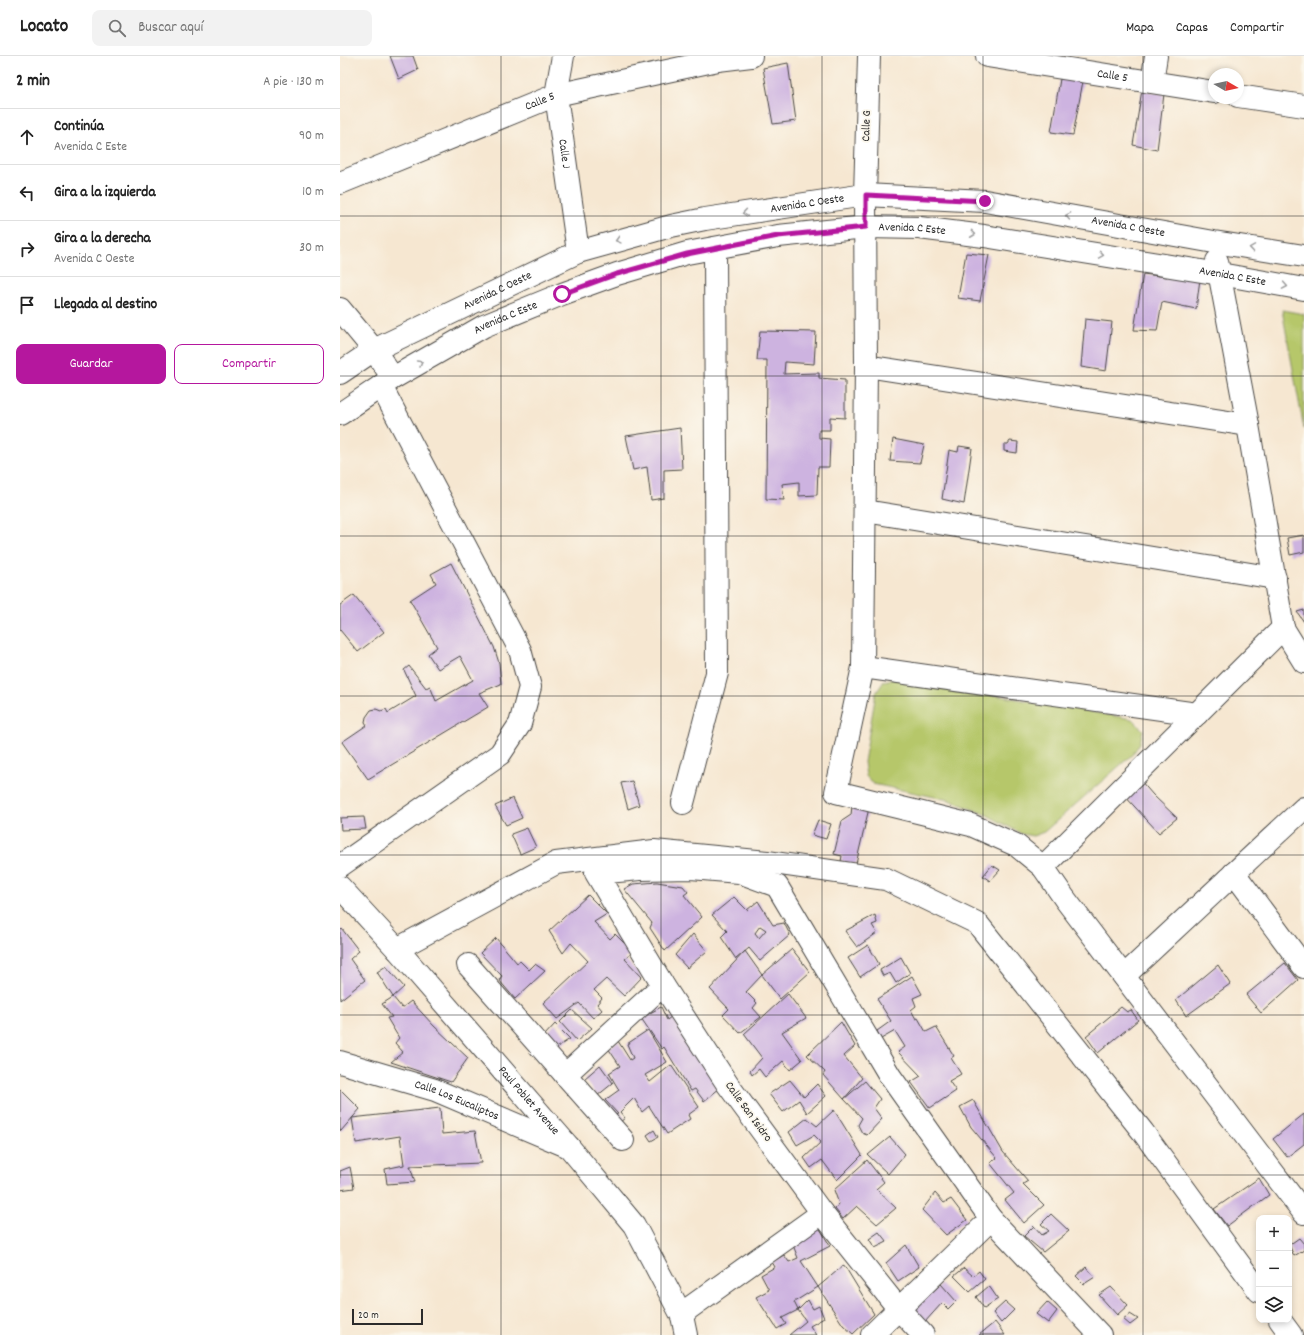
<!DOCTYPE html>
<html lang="es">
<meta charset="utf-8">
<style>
body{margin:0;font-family:Dekko,sans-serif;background:#f2f2f2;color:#222}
.controls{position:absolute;right:12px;bottom:12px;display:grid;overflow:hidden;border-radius:8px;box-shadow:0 2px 6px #0003}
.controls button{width:36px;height:36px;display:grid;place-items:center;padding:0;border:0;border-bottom:1px solid #e0e0e0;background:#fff;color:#222;font:20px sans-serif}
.compass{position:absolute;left:868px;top:12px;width:36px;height:36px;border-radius:50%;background:#fff;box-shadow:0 2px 6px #0003;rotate:99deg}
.scale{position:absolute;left:12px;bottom:10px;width:71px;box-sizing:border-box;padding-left:4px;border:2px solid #2b2b2b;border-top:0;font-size:11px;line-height:14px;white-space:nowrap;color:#2b2b2b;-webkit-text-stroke:3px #fbf7ec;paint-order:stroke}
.stop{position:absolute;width:12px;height:12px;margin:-9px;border:3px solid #b5179e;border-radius:50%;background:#fff}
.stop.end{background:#b5179e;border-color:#fff;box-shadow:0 1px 4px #0008}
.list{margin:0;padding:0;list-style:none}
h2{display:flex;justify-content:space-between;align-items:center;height:52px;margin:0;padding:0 16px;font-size:17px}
h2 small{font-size:13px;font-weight:400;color:#767676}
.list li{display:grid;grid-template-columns:26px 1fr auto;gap:12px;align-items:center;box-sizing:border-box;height:56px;padding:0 16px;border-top:1px solid #e0e0e0}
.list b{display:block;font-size:15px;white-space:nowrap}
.list p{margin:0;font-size:13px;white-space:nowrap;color:#767676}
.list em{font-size:13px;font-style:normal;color:#767676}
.actions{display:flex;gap:8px;padding:12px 16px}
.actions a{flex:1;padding:9px 0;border:1px solid #b5179e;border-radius:8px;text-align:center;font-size:14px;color:#b5179e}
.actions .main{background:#b5179e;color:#fff}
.icon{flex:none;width:22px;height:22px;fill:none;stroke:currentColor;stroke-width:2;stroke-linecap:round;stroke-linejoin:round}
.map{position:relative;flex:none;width:964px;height:1279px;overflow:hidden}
header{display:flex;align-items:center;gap:24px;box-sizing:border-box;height:56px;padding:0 20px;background:#fff;border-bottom:1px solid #e0e0e0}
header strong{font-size:19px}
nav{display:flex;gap:22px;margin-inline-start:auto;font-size:14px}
.search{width:280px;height:36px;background:#f2f2f2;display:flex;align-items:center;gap:10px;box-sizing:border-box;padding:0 14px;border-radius:8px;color:#767676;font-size:15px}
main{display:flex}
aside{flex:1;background:#fff}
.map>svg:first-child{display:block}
</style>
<header>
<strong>Locato</strong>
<div class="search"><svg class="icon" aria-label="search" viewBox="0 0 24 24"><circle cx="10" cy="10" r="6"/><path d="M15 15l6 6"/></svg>Buscar aquí</div>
<nav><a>Mapa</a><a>Capas</a><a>Compartir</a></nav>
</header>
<main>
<aside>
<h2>2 min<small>A pie · 130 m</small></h2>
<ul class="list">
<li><svg class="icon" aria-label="ahead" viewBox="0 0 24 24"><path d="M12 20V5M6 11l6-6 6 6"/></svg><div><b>Continúa</b><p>Avenida C Este</p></div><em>90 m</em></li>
<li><svg class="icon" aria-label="left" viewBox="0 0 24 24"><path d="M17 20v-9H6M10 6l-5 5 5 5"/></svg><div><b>Gira a la izquierda</b></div><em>10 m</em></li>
<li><svg class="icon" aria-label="right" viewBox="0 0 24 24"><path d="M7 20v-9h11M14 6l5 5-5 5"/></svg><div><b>Gira a la derecha</b><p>Avenida C Oeste</p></div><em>30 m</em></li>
<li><svg class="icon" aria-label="arrive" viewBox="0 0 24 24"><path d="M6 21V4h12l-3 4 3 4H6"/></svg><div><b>Llegada al destino</b></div></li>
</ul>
<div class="actions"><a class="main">Guardar</a><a>Compartir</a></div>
</aside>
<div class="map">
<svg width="964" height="1279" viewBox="0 0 964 1279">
<rect width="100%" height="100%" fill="#fbf7ec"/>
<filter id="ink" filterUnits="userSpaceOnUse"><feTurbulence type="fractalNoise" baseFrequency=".025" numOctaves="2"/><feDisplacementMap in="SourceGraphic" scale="8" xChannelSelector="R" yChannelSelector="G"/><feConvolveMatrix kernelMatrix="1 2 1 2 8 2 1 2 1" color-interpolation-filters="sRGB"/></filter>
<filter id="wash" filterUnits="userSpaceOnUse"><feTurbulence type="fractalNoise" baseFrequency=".012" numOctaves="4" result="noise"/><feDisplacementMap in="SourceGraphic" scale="16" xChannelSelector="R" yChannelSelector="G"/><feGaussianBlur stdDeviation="0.9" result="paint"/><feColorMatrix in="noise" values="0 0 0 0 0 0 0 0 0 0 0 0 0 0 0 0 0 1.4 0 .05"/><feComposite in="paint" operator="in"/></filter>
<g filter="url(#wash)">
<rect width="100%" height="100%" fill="#f6e7d1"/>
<path fill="#b6c76a" stroke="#70794a" d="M942 254 964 258V373Z
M556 622 792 663 803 674 800 687 793 698 704 776 693 780 682 778 647 759 609 744 533 728 526 720 524 706 536 637 544 625Z"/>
<g id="blocks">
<path fill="#cdb3e0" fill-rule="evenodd" d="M50 0H73L78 14 59 23Z
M448 7 456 65 433 68 423 12Z
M720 23 743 25 733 79 711 76Z
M802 34 824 38 817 94 793 89Z
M626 197 649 199 640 245 618 242Z
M827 217 860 223 856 253 822 246 817 275 794 274 803 218 827 221Z
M745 263 772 266 766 315 741 311Z
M420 275 476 276 474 308 445 306 444 318 479 317V322L505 324V362L490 361V374H479V382L490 383 489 411H478L477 439 459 440V426L442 428 444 444 426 443 427 304H417Z
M340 372 342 413 324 414V442L311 444 307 411 293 414 286 380Z
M553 383 584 389 580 407 550 405Z
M670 385 678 386 677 397 664 395V388H668Z
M619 390 632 392 624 448 602 443 609 394 618 396Z
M964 479V496L950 499 947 482Z
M111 507 154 591 159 607 161 628 139 637 148 651 28 723 2 686 27 669 25 666 26 661 31 654 36 653 41 655 46 653 48 657 76 640 64 614 69 610 86 632 90 630 96 645 133 624 120 600 98 613 88 598 97 591 70 544 96 527 91 518Z
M14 539 44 576 18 596 0 574V549Z
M964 554V566L957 556Z
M800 724 813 739 837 762 819 777 782 737Z
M292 725 299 749 288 753 281 727Z
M173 742 182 762 166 769 155 750Z
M512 750 529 752 516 808 501 805 502 800 494 798 502 765 511 759Z
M24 761 26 773 1 774 0 762Z
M478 764 491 768 486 783 472 779Z
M187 772 196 791 180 798 171 778Z
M652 809 660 814 650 825 643 820Z
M317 826 343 830 348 836 344 839 362 861 325 895 310 872 312 867 284 833 293 828Z
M248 839 267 858 254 866 270 883 275 878 293 896 285 903 302 921 284 940 266 923 254 934 262 942 257 948 262 954 253 962 239 947 217 963 203 947 248 905 231 887 223 897 209 875Z
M394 841 407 854 418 845 433 869 444 867 450 879 420 905 409 892 396 903 381 881 387 875 372 859ZM420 870 426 874 419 882 415 877Z
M535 859 537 867 532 869 537 877 517 891 505 875Z
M2 873 19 895 10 903 25 924 0 944V875Z
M353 878 367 895 347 912 335 899Z
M156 882 177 907 180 905 189 914 195 908 205 915 175 943 159 924 162 920 140 897Z
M528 889 539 908 520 921 508 902Z
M452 893 470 916 440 943 422 919Z
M405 895 422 919 406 936 417 947 413 952 421 961 400 977 383 959 389 953 370 933Z
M561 901 570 917 556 927 550 917 543 920 540 914Z
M945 907 958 924 921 957 906 939Z
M878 909 890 928 846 960 836 944Z
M46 910 64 931 53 941 37 916Z
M572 920 582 938 573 942 576 950 571 954 576 963 578 962 586 976 596 971 614 1000 611 1002 621 1018 609 1025 616 1035 590 1052 571 1026 581 1020 558 996 565 991 555 975 541 983 537 975 551 965 537 943Z
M448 938 466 962 442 976 462 1004 450 1014 443 1005 425 1021 419 1013 412 1019 410 1015 422 1002 404 978Z
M53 941 62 952 71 945 94 970 128 1002 111 1026 51 1006 63 996 55 987 59 982 47 962 52 961 42 948Z
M321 951 327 964 332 960 380 1032 364 1045 355 1033 351 1035 324 991 322 993 301 962Z
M781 951 787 956 791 954 798 964 758 997 746 980Z
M232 954 252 972 237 985 220 966Z
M501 966 515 990 504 1000 522 1022 504 1043 525 1025 540 1043 534 1052 542 1063 527 1079 522 1077 518 1069 522 1062 504 1043 483 1019 485 1016 467 999Z
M215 968 230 983 214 993 204 980Z
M308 974 327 1006 305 1019 310 1026 331 1009 359 1051 348 1059 350 1063 327 1078 309 1050 302 1056 294 1042 280 1056 285 1062 280 1066 274 1059 278 1058 265 1044 279 1034 269 1017 280 1010 268 992 278 985 290 1004 293 1002 287 988Z
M260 1009 273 1027 257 1040 244 1023Z
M450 1024 464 1041 477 1028 486 1040 467 1057 459 1044 443 1056 429 1038Z
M0 1033 20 1053 1 1075 0 1074Z
M633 1044 663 1096 688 1125 683 1128 704 1149 684 1167 665 1144 674 1137 650 1107 657 1102 631 1071 620 1051Z
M100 1052 102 1078 135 1075 141 1107 70 1110 75 1126 47 1128 45 1113 64 1109 60 1080 16 1087 12 1062Z
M494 1054 522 1099 497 1124 482 1104 471 1112 464 1102 481 1086 474 1079 457 1089 449 1076 467 1062 477 1070Z
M964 1058V1088L947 1101 933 1083Z
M314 1074 318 1081 311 1085 307 1079Z
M550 1081 565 1098 548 1118 528 1099Z
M527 1104 544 1126 536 1133 556 1152 537 1168 517 1150 503 1163 495 1153 499 1148 494 1134Z
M10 1111 14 1132 0 1134V1115Z
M919 1122 929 1139 887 1170 874 1153Z
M595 1137 604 1147 611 1143 627 1164 606 1179 582 1154Z
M711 1158 729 1175 703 1196 684 1180 694 1170 702 1179 709 1175 701 1168Z
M478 1169 490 1190 461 1205 478 1231 504 1209 534 1258 513 1278 503 1269 478 1231 454 1246 458 1254 468 1244 473 1253 479 1250 484 1262 470 1270 476 1279H449L466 1265 458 1254 442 1262 446 1268 437 1273 416 1241 429 1234 421 1219 435 1211 432 1206 444 1199 449 1206 458 1202 451 1184Z
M539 1176 547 1186 535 1192 529 1183Z
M959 1182 964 1188V1194L954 1200 949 1189Z
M566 1189 579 1211 558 1225 546 1207Z
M746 1211 755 1221 744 1228 736 1220Z
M624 1212 633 1220 639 1215 645 1223 630 1236 614 1220Z
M601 1228 616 1245 608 1253 602 1247 584 1267 572 1254Z
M649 1230 658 1243 644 1252 636 1241Z
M771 1231 788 1249 777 1259 759 1239Z
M665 1246 674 1254 661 1267 653 1257Z
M707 1246 717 1255 708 1267 696 1258Z
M790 1258 798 1263 790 1269 783 1263Z
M655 1266 665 1279H639L644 1275Z"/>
</g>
</g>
<g filter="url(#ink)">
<use href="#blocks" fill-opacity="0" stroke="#494744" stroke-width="1"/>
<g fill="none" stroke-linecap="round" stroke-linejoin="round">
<g stroke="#494744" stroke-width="24">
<g id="minor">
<path id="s1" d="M223 0 216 39 238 196"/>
<path d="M529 0 525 139 526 310 523 611 496 736 631 769 676 789 703 811 725 843 964 1157"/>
<path id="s2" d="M647 0 874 36"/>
<path d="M812 26 816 0"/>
<path d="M898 40 964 50"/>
<path id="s3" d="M0 127 216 39 378 4 411 0"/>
<path d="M877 205 908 369 943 572 964 606"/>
<path d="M0 253 34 294 53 322"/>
<path d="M526 310 908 369"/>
<path id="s4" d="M0 317 34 294 238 196 331 170 365 163 525 139 645 145 874 186 964 200"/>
<path id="s5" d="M0 358 53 322 144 270 222 238 277 218 347 197 438 180 526 171 579 172 644 180 880 218 964 233"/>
<path d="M525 455 935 522"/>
<path d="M523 611 857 658"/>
<path d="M343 747 377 617 375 192"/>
<path d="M0 810 160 698 180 668 190 631 180 594 41 330"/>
<path d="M703 811 943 572"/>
<path d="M894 817 964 911"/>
<path d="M57 893 216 807 314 795 427 806 546 823 637 867 803 1076 919 1235"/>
<path d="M128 909 283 1084"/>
<path d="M784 920 964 752"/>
<path id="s6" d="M0 1006 95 1034 229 1091"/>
<path d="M225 1019 323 929"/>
<path d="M342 1260 348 1253 482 1157"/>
<path d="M940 1264 951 1279"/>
<path d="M532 1279 651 1163"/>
<path d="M583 1279 558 1252 482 1157 388 1029 323 929 256 817 300 813 351 812 399 816 437 830 550 1020 651 1163 760 1279"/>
</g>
</g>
<g stroke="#494744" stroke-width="24">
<g id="major">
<path id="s7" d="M0 831 57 893 229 1091 294 1169 342 1260 346 1279"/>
</g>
</g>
<use href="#minor" stroke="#fff" stroke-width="22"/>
<use href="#major" stroke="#fff" stroke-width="22"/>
</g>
<defs><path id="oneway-chevron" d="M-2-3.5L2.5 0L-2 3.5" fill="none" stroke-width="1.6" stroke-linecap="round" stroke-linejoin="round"/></defs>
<g stroke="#a0a0a0">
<use href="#oneway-chevron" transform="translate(405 157) rotate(171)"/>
<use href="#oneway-chevron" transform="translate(728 160) rotate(-170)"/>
<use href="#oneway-chevron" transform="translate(633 178) rotate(7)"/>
<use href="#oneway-chevron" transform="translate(278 184) rotate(165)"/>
<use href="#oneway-chevron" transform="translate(912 192) rotate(-171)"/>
<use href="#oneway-chevron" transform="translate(761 199) rotate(9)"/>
<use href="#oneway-chevron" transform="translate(945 230) rotate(10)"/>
<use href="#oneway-chevron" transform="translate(80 307) rotate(-30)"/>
</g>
</g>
<g fill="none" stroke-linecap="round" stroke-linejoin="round" filter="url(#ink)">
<path stroke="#b5179e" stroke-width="5" d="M222 238 277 218 347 198 438 180 526 171V139L645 145"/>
</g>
<path fill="none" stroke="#2b2b2b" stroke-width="1" stroke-opacity="0.55" d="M161 0V1279M321 0V1279M482 0V1279M643 0V1279M803 0V1279M0 160H964M0 320H964M0 480H964M0 640H964M0 799H964M0 959H964M0 1119H964"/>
<g text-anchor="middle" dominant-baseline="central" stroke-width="3.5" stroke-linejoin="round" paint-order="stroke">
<g font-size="12" fill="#2b2b2b" stroke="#fbf7ec">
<text stroke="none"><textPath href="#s2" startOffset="127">Calle 5</textPath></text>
<text stroke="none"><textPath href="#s3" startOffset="216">Calle 5</textPath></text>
<text transform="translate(527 70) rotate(-88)">Calle G</text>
<text stroke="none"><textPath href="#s1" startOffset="99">Calle J</textPath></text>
<text stroke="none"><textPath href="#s4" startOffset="502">Avenida C Oeste</textPath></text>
<text stroke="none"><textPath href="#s4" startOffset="826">Avenida C Oeste</textPath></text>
<text stroke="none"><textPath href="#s5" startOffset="612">Avenida C Este</textPath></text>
<text stroke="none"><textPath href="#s5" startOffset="936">Avenida C Este</textPath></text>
<text stroke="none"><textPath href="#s4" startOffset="178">Avenida C Oeste</textPath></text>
<text stroke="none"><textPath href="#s5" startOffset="192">Avenida C Este</textPath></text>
<text stroke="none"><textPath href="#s6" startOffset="123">Calle Los Eucaliptos</textPath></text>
<text stroke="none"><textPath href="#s7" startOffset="285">Paul Poblet Avenue</textPath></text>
<text transform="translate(408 1056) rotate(54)">Calle San Isidro</text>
</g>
</g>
</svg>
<div class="controls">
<button>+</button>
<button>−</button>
<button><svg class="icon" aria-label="layers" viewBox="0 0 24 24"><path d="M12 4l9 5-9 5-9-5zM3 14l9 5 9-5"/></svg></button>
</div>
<svg class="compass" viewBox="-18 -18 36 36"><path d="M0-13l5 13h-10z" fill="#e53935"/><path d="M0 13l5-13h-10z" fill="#767676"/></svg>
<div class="scale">20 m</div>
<div class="stop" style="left:222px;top:238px"></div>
<div class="stop end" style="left:645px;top:145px"></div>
</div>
</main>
